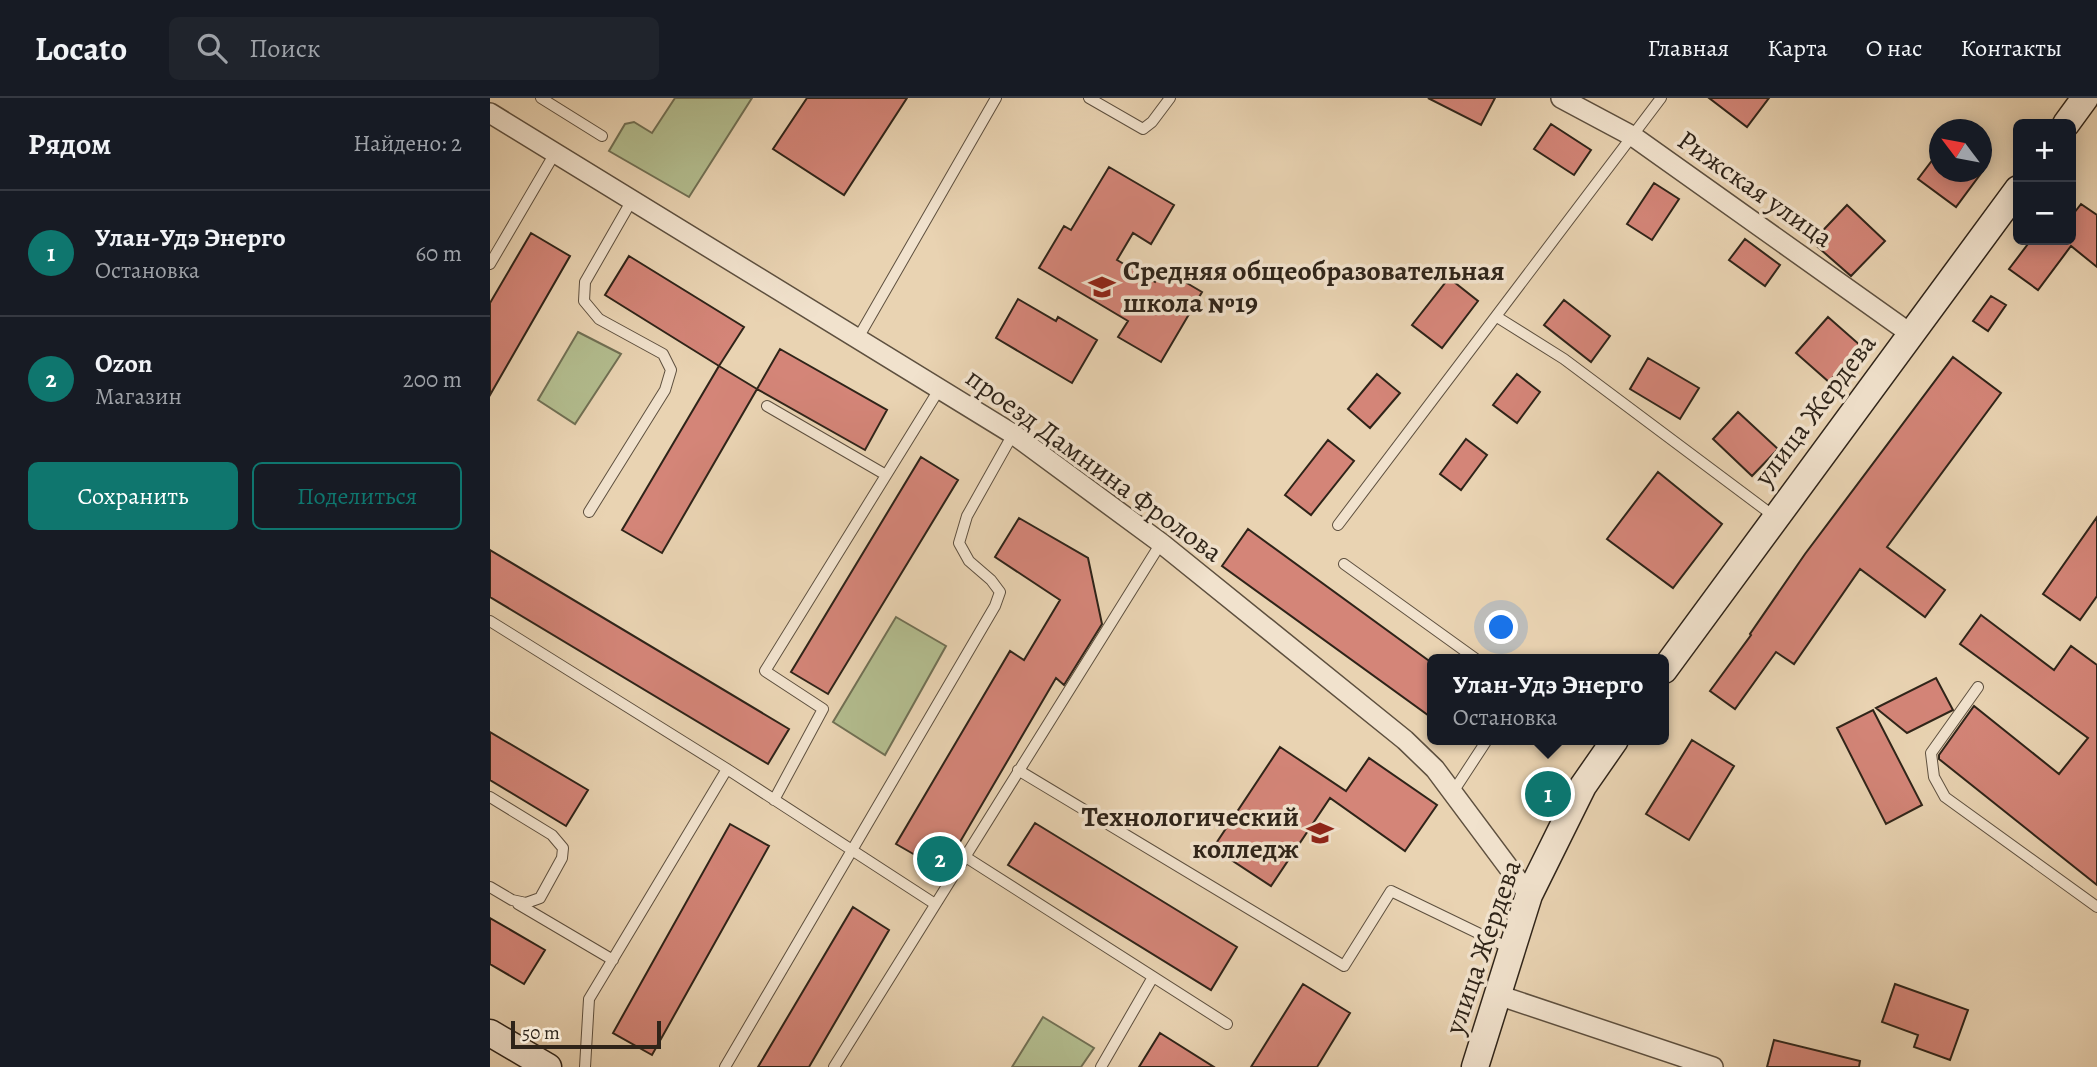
<!DOCTYPE html>
<html lang="ru">
<meta charset="utf-8">
<style>
body{margin:0;font-family:Alegreya,serif;background:#20242c;color:#f1f3f6}
.controls{position:absolute;right:21px;top:21px;display:grid;overflow:hidden;border-radius:10px;box-shadow:0 4px 18px #0003}
.controls button{width:63px;height:63px;display:grid;place-items:center;padding:0;border:0;border-bottom:2px solid #363941;background:#171b24;color:#f1f3f6;font:35px sans-serif}
.compass{position:absolute;left:1439px;top:21px;width:63px;height:63px;border-radius:50%;background:#171b24;box-shadow:0 4px 18px #0003;rotate:302deg}
.scale{position:absolute;left:21px;bottom:18px;width:150px;box-sizing:border-box;padding-left:7px;border:4px solid #2f2419;border-top:0;font-size:19px;line-height:24px;white-space:nowrap;color:#2f2419;-webkit-text-stroke:5px #f1e2cd;paint-order:stroke}
.you{position:absolute;left:1012px;top:530px;width:24px;height:24px;margin:-18px;border:5px solid #fff;border-radius:50%;background:#1a73e8;box-shadow:0 0 0 10px #1a73e833}
.badge{display:grid;place-items:center;width:46px;height:46px;border-radius:50%;background:#0f766e;color:#fff;font-size:23px;font-weight:700}
.pin{position:absolute;translate:-50% -50%;border:4px solid #fff;box-shadow:0 2px 7px #0006}
.popup{position:absolute;left:937px;top:556px;width:242px;height:91px;box-sizing:border-box;display:grid;place-content:center;border-radius:10px;background:#171b24;filter:drop-shadow(0 2px 5px #0005);font-size:23px;white-space:nowrap;color:#9ea1a6}
.popup b{font-size:26px;color:#f1f3f6}
.popup::after{content:'';position:absolute;left:50%;top:100%;margin-left:-14px;border:14px solid transparent;border-top-color:#171b24}
.list{margin:0;padding:0;list-style:none}
h2{display:flex;justify-content:space-between;align-items:center;height:91px;margin:0;padding:0 28px;font-size:30px}
h2 small{font-size:23px;font-weight:400;color:#9ea1a6}
.list li{display:grid;grid-template-columns:46px 1fr auto;gap:21px;align-items:center;box-sizing:border-box;height:126px;padding:0 28px;border-top:2px solid #363941}
.list b{display:block;font-size:26px;white-space:nowrap}
.list p{margin:0;font-size:23px;white-space:nowrap;color:#9ea1a6}
.list em{font-size:23px;font-style:normal;color:#9ea1a6}
.actions{display:flex;gap:14px;padding:21px 28px}
.actions a{flex:1;padding:16px 0;border:2px solid #0f766e;border-radius:10px;text-align:center;font-size:24px;color:#0f766e}
.actions .main{background:#0f766e;color:#fff}
.icon{flex:none;width:38px;height:38px;fill:none;stroke:currentColor;stroke-width:2;stroke-linecap:round;stroke-linejoin:round}
.map{position:relative;flex:none;width:1607px;height:969px;overflow:hidden}
header{display:flex;align-items:center;gap:42px;box-sizing:border-box;height:98px;padding:0 35px;background:#171b24;border-bottom:2px solid #363941}
header strong{font-size:33px}
nav{display:flex;gap:38px;margin-inline-start:auto;font-size:24px}
.search{width:490px;height:63px;background:#20242c;display:flex;align-items:center;gap:18px;box-sizing:border-box;padding:0 24px;border-radius:10px;color:#9ea1a6;font-size:26px}
main{display:flex}
aside{flex:1;background:#171b24}
.map>svg:first-child{display:block}
</style>
<header>
<strong>Locato</strong>
<div class="search"><svg class="icon" aria-label="search" viewBox="0 0 24 24"><circle cx="10" cy="10" r="6"/><path d="M15 15l6 6"/></svg>Поиск</div>
<nav><a>Главная</a><a>Карта</a><a>О нас</a><a>Контакты</a></nav>
</header>
<main>
<aside>
<h2>Рядом<small>Найдено: 2</small></h2>
<ul class="list">
<li><span class="badge">1</span><div><b>Улан-Удэ Энерго</b><p>Остановка</p></div><em>60 m</em></li>
<li><span class="badge">2</span><div><b>Ozon</b><p>Магазин</p></div><em>200 m</em></li>
</ul>
<div class="actions"><a class="main">Сохранить</a><a>Поделиться</a></div>
</aside>
<div class="map">
<svg width="1607" height="969" viewBox="0 0 1607 969">
<rect width="100%" height="100%" fill="#e9d3b2"/>
<filter id="stains"><feTurbulence type="fractalNoise" baseFrequency=".00286" numOctaves="4"/><feColorMatrix values="0 0 0 0 .2 0 0 0 0 .09 0 0 0 0 .02 0 0 0 .5 -.17"/></filter>
<radialGradient id="worn" r=".72"><stop offset=".6" stop-color="#630" stop-opacity="0"/><stop offset="1" stop-color="#630" stop-opacity=".3"/></radialGradient>
<path fill="#b3bd8f" stroke="#717054" stroke-width="2" d="M185 0H262L199 99 119 53 135 26 144 24 162 35Z
M88 234 131 256 85 326 48 302Z
M406 519 456 548 395 657 343 624Z
M553 919 604 950 591 969H522Z"/>
<path fill="#d48578" stroke="#2f2419" stroke-width="2" d="M317 0H417L354 97 283 51Z
M938 0H1005L991 27Z
M1219 0H1279L1257 29Z
M1061 26 1101 52 1084 77 1044 51Z
M1450 52V74H1492L1466 109 1428 81Z
M619 69 684 107 661 146 643 135 627 162 665 184 673 171 712 194 671 264 628 239 638 223 549 170 574 128 581 132Z
M1164 85 1189 101 1162 142 1137 126Z
M1591 106 1607 117V169L1581 148 1548 192 1519 171 1541 142H1581V119Z
M1357 107 1395 143 1361 178 1322 144Z
M41 135 80 158 0 297V205Z
M1255 141 1290 167 1275 188 1239 162Z
M139 158 254 229 229 268 115 197Z
M959 180 988 203 952 250 922 227Z
M1501 198 1516 207 1498 233 1483 223Z
M528 201 566 223 568 219 607 242 582 285 506 240Z
M1074 202 1120 238 1101 264 1054 227Z
M1338 219 1371 248 1339 284 1306 255Z
M290 251 397 312 375 352 267 291Z
M1463 259 1511 295 1397 449 1455 492 1435 519 1370 471 1304 566 1286 554 1245 611 1220 593 1261 537 1260 536 1315 456Z
M1158 260 1209 290 1190 321 1140 291Z
M229 268 267 291 172 455 132 432Z
M887 276 910 295 880 330 858 311Z
M1027 276 1050 294 1027 325 1003 307Z
M1248 314 1288 351 1262 378 1223 341Z
M976 341 997 357 971 392 950 376Z
M838 342 864 363 821 417 795 397Z
M431 359 468 382 338 596 301 574Z
M1168 374 1232 426 1183 490 1117 441Z
M1607 419V498L1590 522 1553 496Z
M529 420 598 460 612 526 574 587 566 580 453 773 406 746 520 553 534 562 570 502 505 459Z
M758 431 942 565V620L732 468Z
M0 452 299 631 278 666 0 499Z
M1491 517 1564 572 1581 548 1607 567V787L1449 661V657L1484 608 1569 676 1598 640 1470 546Z
M1446 580 1463 612 1417 635 1386 610Z
M1383 612 1432 707 1396 726 1347 630Z
M0 634 98 692 76 728 0 682Z
M1202 642 1244 668 1199 742 1156 716Z
M790 649 856 693 879 660 947 707 915 753 840 700 781 788 723 750Z
M545 725 747 849 721 892 518 767Z
M240 726 279 748 162 957 123 935Z
M363 809 399 832 319 969H268Z
M0 820 55 852 34 886 0 866Z
M813 886 860 915 827 969H761Z
M1405 886 1478 912 1460 962 1424 949 1428 937 1392 924Z
M670 935 724 969H649Z
M1284 942 1370 963 1369 969H1277Z"/>
<g fill="none" stroke-linecap="round" stroke-linejoin="round">
<g stroke="#5e503f" stroke-width="12">
<path id="lane" d="M51 0 112 38
M599 0 653 31 662 24 680 0
M0 166 65 55
M1007 219 1074 261 1285 419
M368 240 506 0
M277 308 396 377
M99 414 175 292 181 272 173 256 109 221 94 203 95 184 142 102
M848 427 1171 0
M854 466 986 561
M0 523 237 671 445 806
M1488 589 1441 655 1444 679 1455 699 1607 809
M528 672 854 868 901 793 1021 851
M963 694 997 642
M0 699 62 737 73 750 72 760 50 800 36 805 22 802 0 789
M284 702 333 611 275 573 450 290
M474 758 737 926
M28 806 123 862
M95 969 99 901 237 671
M235 969 505 508 510 494 501 482 479 463 469 445 477 418 523 336
M344 969 671 445
M611 969 663 879"/>
</g>
<g stroke="#5e503f" stroke-width="22">
<path id="street" d="M1071 0 1144 39 1421 236
M0 15 523 336 671 445 915 642 945 671 1039 797
M1008 897 1223 969"/>
</g>
<g stroke="#2f2419" stroke-width="29">
<path id="secondary" d="M1576 26 1595 0
M1174 572 1528 91
M0 935 58 969
M985 969 1039 797 1093 688 1125 642"/>
</g>
<use href="#lane" stroke="#f1e2cd" stroke-width="10"/>
<use href="#street" stroke="#f1e2cd" stroke-width="19"/>
<use href="#secondary" stroke="#f1e2cd" stroke-width="26"/>
</g>
<defs>
<g id="school-bare" transform="scale(2.1)"><path d="M0-5L7-2L0 1L-7-2ZM-4 1L0 2.5L4 1V4Q0 6-4 4Z" fill="#8f2418" stroke="#f1e2cd" stroke-width="2.5" paint-order="stroke"/></g>
<g id="university-bare" transform="scale(2.1)"><path d="M0-5L7-2L0 1L-7-2ZM-4 1L0 2.5L4 1V4Q0 6-4 4Z" fill="#8f2418" stroke="#f1e2cd" stroke-width="2.5" paint-order="stroke"/></g>
</defs>
<g fill-rule="evenodd">
<use href="#school-bare" x="612" y="189"/>
<use href="#university-bare" x="830" y="735"/>
</g>
<g text-anchor="middle" dominant-baseline="central" stroke-width="7" stroke-linejoin="round" paint-order="stroke">
<g font-size="28" fill="#2f2419" stroke="#f1e2cd">
<text transform="translate(1265 91) rotate(35)">Рижская улица</text>
<text transform="translate(1325 312) rotate(-53)">улица Жердева</text>
<text transform="translate(604 367) rotate(36)">проезд Дамнина Фролова</text>
<text transform="translate(993 849) rotate(-71)">улица Жердева</text>
</g>
<g font-size="28" font-weight="bold" fill="#2f2419" stroke="#f1e2cd" text-anchor="start">
<text x="633" y="173">Средняя общеобразовательная<tspan x="633" dy="32">школа №19</tspan></text>
<text x="809" y="719" text-anchor="end">Технологический<tspan x="809" dy="32">колледж</tspan></text>
</g>
</g>
<rect width="100%" height="100%" filter="url(#stains)"/>
<rect width="100%" height="100%" fill="url(#worn)"/>
</svg>
<div class="controls">
<button>+</button>
<button>−</button>
</div>
<svg class="compass" viewBox="-18 -18 36 36"><path d="M0-13l5 13h-10z" fill="#e53935"/><path d="M0 13l5-13h-10z" fill="#9ea1a6"/></svg>
<div class="scale">50 m</div>
<div class="you"></div>
<div class="pin badge" style="left:1058px;top:696px">1</div>
<div class="popup"><b>Улан-Удэ Энерго</b>Остановка</div>
<div class="pin badge" style="left:450px;top:761px">2</div>
</div>
</main>
